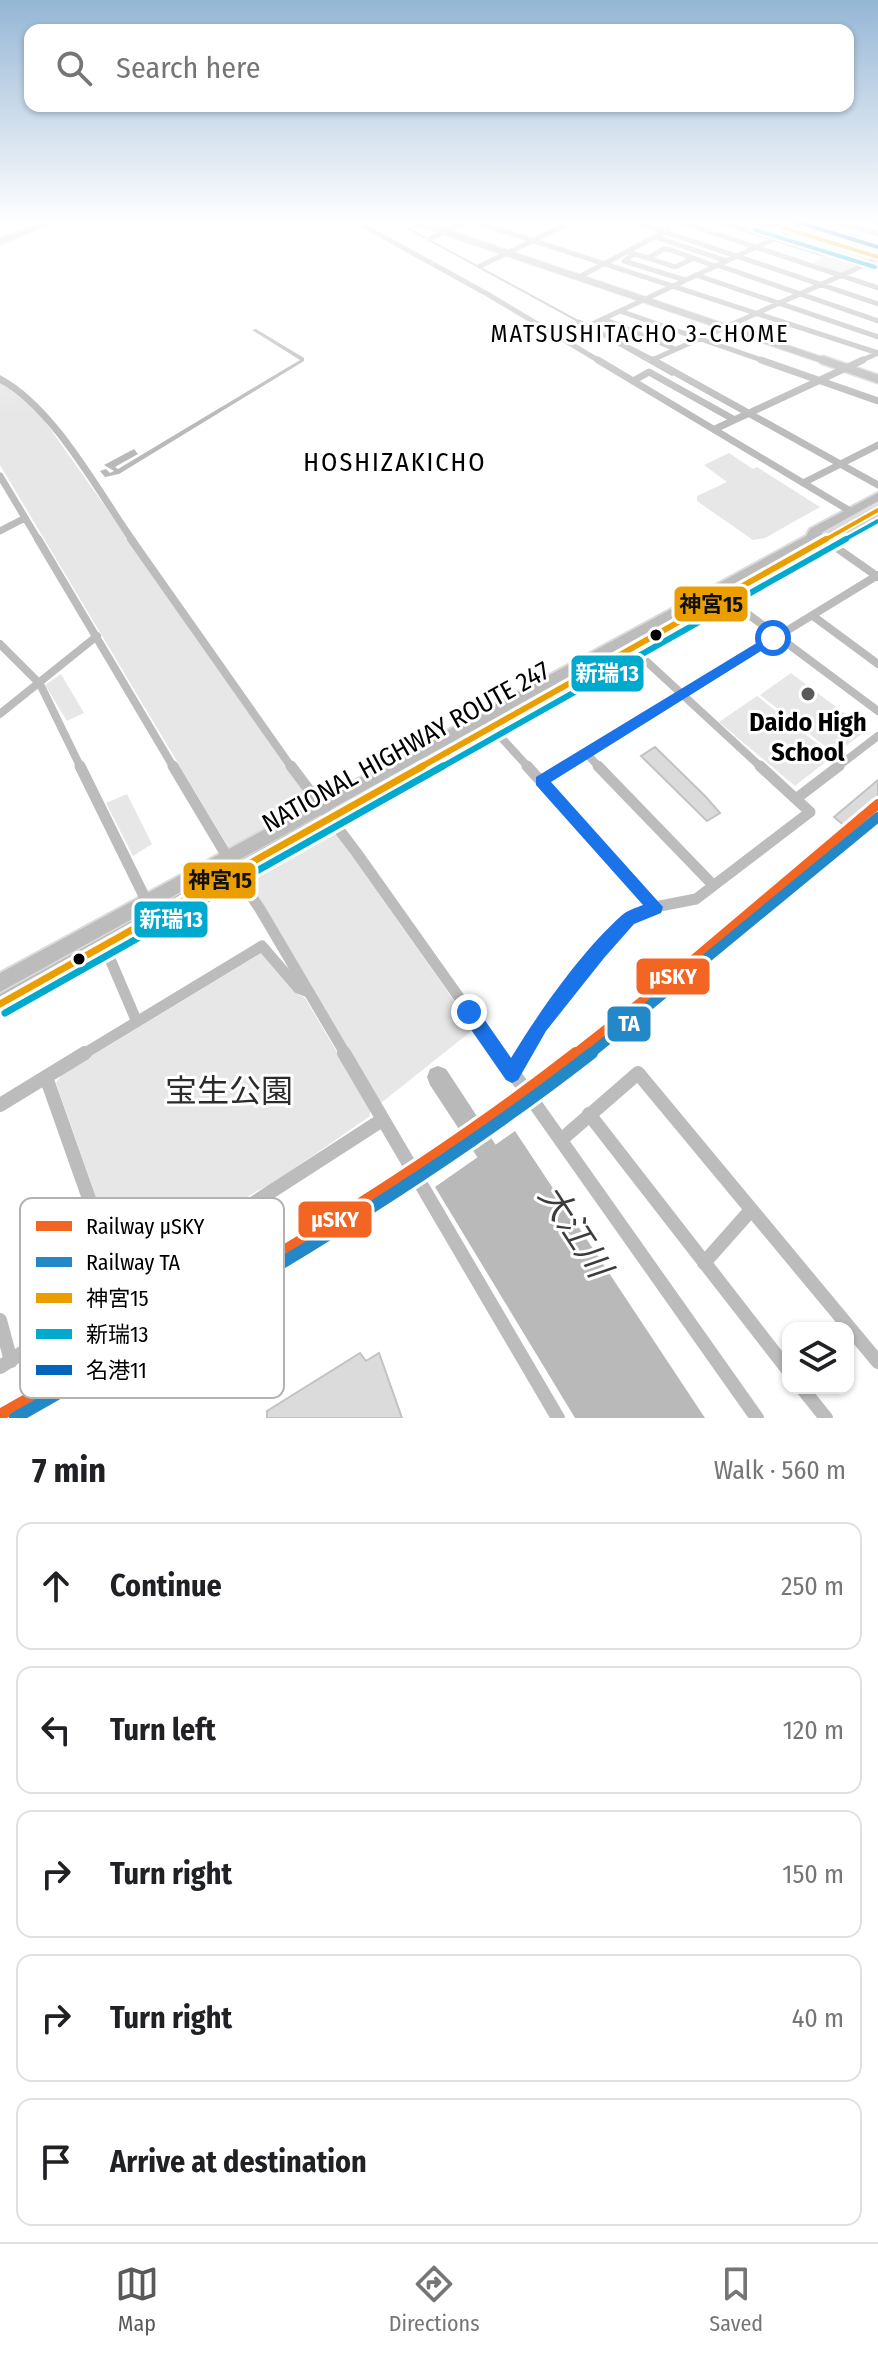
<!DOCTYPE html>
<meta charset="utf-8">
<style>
body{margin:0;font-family:"Fira Sans Condensed","Noto Sans JP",sans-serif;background:#f6f6f6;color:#202124}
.controls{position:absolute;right:24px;bottom:24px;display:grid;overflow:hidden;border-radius:16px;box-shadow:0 2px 6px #0004}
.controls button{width:72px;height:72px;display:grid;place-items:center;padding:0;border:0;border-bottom:2px solid #e0e0e0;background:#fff;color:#202124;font:40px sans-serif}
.stop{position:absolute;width:24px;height:24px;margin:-18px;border:6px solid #1a73e8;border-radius:50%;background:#fff}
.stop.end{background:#1a73e8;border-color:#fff;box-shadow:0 2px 8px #0008}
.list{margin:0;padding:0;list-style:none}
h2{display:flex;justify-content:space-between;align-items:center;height:104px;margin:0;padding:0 32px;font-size:34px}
h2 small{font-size:26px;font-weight:400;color:#757577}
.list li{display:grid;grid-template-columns:52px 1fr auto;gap:24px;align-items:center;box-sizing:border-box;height:128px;margin:0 16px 16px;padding:0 16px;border:2px solid #e0e0e0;border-radius:16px}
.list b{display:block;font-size:30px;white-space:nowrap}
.list em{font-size:26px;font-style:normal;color:#757577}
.icon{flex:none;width:44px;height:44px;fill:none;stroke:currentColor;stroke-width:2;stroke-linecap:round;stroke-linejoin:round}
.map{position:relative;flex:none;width:878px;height:1418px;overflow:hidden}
.search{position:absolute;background:#fff;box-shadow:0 2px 6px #0004;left:24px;right:24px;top:24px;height:88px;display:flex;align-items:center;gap:20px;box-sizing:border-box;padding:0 28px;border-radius:16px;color:#757577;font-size:30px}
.sheet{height:824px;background:#fff}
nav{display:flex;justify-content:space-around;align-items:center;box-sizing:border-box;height:112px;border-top:2px solid #e0e0e0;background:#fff;font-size:22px;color:#757577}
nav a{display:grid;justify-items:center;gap:4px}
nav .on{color:#595959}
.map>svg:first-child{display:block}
</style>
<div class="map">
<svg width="878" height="1418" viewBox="0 0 878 1418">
<rect width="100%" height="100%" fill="#fff"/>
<path fill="#e7e7e7" d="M835 246H838L875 258 842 274 812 264Z
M0 382 37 410 474 1029 381 1103 0 465Z
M729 453 753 469 757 467 820 507 765 538 753 540 697 501V496L727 482 704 465Z
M791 673 867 730 835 754 760 695Z
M61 674 84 713 67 721 45 685Z
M757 696 833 756 795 786 719 722Z
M127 794 152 844 133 856 106 803Z
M263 952 298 994 305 998 370 1108V1116L272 1184 255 1192 130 1274 122 1271 56 1083 62 1074Z"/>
<path fill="#b9b9b9" d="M256 329 304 358V361L119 474 105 477 100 471 106 469 110 473 114 471 104 465 134 449 138 454 115 467 118 469 300 360 252 330Z
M515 1131 705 1418H575L435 1187Z"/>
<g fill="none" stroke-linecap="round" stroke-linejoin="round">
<path stroke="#b9b9b9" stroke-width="2" d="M396 222 578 321
M619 345 672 375"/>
<path fill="#b9b9b9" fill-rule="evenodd" d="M438 1066 446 1069 507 1162 511 1170 507 1178 499 1182 491 1178 430 1085 427 1077 430 1069Z"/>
</g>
<path fill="#dbdbdb" stroke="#c2c2c2" stroke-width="2" d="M655 747 705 796 720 813 707 821 641 756Z
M878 780V821L858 837 834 817Z
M360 1353 366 1361 379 1353 402 1418H267V1411Z"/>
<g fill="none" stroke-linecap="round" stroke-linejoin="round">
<g stroke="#dbdbdb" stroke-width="8">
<path id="major-far1" d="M410 220 828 362"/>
</g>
<g stroke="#dbdbdb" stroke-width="11">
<path id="major" d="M823 360 878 379"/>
</g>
<g stroke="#dbdbdb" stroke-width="4">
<path id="highway" d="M49 220H59L0 244V239Z
M878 493V501L819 534 816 540 878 506V515L0 1013V994L610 655 0 992V973L806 536 810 529Z"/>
</g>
<path stroke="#bcbcbc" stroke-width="5" d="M353 220 489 295 601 362
M470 220 878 353
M630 220 878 304
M675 220 878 288
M715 220 822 254
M758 220 878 257
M797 220 878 245
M831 220 878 234
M867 220 878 223
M656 237 727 261
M431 238 471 220
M627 252 648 258 664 249 671 250 715 266
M634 254 624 261 685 280
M648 258 675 267 694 258
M717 265 878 321
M480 266 576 220
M696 275 878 337
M579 277 668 230
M620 311 767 362
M604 319 675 349
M579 322 657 362
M590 325 814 220
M652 360 878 259
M858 362 878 353"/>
<path stroke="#bcbcbc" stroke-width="7" d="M598 360 850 511
M653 360 878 485
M761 360 878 401
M0 379C54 408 97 490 133 541
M633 381 649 372 733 419
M715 429 863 360
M0 476 39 541
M803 483 878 445
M0 531 25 518
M814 532 827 541"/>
<path stroke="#bcbcbc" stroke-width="8" d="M38 539 174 768
M131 539 292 768
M824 539 878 577
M721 594 878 711
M813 616 878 664
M0 644 40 684 81 768
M632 648 762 768
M0 714 97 636
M488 723 529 768
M586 753 600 768
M562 768 878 575
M836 768 878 736"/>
<path stroke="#bcbcbc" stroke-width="11" d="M80 766 147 902
M173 766 228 858
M291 766 356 852 500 1055
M527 766 655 907
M598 766 713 885
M541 781 565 766
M797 798 839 766
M234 871 260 909 346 1055
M104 945 137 1022
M82 1055 262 946 298 988 308 992
M523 1055 540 1025 629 919 655 907 696 899 810 812 760 766"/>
<path stroke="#bcbcbc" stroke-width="14" d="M344 1053 558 1418
M499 1053 757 1418
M512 1074 524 1053
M46 1077 121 1289
M0 1105 85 1053
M589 1114 788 1370
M561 1140 638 1073 878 1362
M704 1263 751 1210
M0 1320 11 1361
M0 1367 382 1120
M802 1388 826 1418"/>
<use href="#major-far1" stroke="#bcbcbc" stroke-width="6"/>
<use href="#major" stroke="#bcbcbc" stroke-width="8"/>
<use href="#highway" fill="#bcbcbc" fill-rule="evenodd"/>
<g stroke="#fff" stroke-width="8">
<path id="bus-1-far2" d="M758 220 878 257
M823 541 878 510"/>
</g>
<g stroke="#fff" stroke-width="12">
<path id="bus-1-far1" d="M419 768 826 539"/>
</g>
<g stroke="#fff" stroke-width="13">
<path id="bus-1" d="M0 1004 423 766"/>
</g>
<g stroke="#fff" stroke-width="8">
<path id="bus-2-far2" d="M755 230 875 267
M842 541 878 521"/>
</g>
<g stroke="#fff" stroke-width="12">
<path id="bus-2-far1" d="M440 768 846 539"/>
</g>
<g stroke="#fff" stroke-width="13">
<path id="bus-2" d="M5 1013 443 766"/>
</g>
<g stroke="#fff" stroke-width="8">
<path id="bus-3" d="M791 220 878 247"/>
</g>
<use href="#bus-1-far2" stroke="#eb9e00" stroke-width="4"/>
<use href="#bus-1-far1" stroke="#eb9e00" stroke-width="6"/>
<use href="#bus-1" stroke="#eb9e00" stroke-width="7"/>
<use href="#bus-2-far2" stroke="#00a9ce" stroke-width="4"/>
<use href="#bus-2-far1" stroke="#00a9ce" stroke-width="6"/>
<use href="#bus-2" stroke="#00a9ce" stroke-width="7"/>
<use href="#bus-3" stroke="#0065bd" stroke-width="4"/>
<g stroke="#fff" stroke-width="16">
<path id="rail-1-far1" d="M574 1055 672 978 878 804"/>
</g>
<g stroke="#fff" stroke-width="18">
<path id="rail-1" d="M0 1415C197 1303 397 1193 576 1053"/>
</g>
<g stroke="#fff" stroke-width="16">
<path id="rail-2-far1" d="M589 1055 878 817"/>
</g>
<g stroke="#fff" stroke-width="18">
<path id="rail-2" d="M15 1418C213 1305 411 1194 592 1053"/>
</g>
<use href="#rail-1-far1" stroke="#f26522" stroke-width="10"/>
<use href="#rail-1" stroke="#f26522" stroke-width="12"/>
<use href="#rail-2-far1" stroke="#2388c8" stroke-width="10"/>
<use href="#rail-2" stroke="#2388c8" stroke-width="12"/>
</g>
<linearGradient id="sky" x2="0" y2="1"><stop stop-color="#95b6d5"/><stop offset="0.53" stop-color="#fff"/><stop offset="1" stop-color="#fff" stop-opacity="0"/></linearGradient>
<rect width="878" height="418" fill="url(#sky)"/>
<path fill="#1a73e8" d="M773 633 777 634V641L551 782 663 907 661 913 634 924 604 958 546 1031 518 1080 512 1083 506 1080 463 1018 460 1012 463 1006 469 1004 475 1006 511 1058C539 1012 581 952 621 916 627 910 636 908 643 905L536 785V777Z"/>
<g fill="#000" stroke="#fff" stroke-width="3">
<circle cx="656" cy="635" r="7"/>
<circle cx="79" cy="959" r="7"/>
</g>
<circle fill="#595959" stroke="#fff" stroke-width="3" cx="808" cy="694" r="8"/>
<g text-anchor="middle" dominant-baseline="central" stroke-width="6" stroke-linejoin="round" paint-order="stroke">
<g font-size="24" letter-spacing="2" fill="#000" stroke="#fff">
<text x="640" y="334">MATSUSHITACHO 3-CHOME</text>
</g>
<g font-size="26" letter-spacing="2" fill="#000" stroke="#fff">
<text x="395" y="462">HOSHIZAKICHO</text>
</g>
<g font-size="26" font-weight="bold" fill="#000" stroke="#fff">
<text x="808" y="722">Daido High<tspan x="808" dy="30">School</tspan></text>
</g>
<g font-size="26" fill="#000" stroke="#fff">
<text transform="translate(406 747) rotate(-29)">NATIONAL HIGHWAY ROUTE 247</text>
</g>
<g font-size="32" fill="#2b2b2b" stroke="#fff">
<text x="229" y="1091">宝生公園</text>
</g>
<g font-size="34" font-style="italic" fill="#3c3c3c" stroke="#fff">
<text transform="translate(575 1231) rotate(57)">大江川</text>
</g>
</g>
<rect x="20" y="1198" width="264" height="200" rx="12" fill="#fff" stroke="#b2b2b2" stroke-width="2"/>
<rect x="36" y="1221" width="36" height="10" fill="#f26522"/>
<rect x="36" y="1257" width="36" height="10" fill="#2388c8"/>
<rect x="36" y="1293" width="36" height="10" fill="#eb9e00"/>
<rect x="36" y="1329" width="36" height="10" fill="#00a9ce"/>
<rect x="36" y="1365" width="36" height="10" fill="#0065bd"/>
<g font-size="22" fill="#000">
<text x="86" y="1234">Railway μSKY</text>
<text x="86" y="1270">Railway TA</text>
<text x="86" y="1306">神宮15</text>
<text x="86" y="1342">新瑞13</text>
<text x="86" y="1378">名港11</text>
</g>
<g stroke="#fff" stroke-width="3">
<rect x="673" y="585" width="76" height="38" rx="8" fill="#eb9e00"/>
<rect x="570" y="654" width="75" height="39" rx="8" fill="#00a9ce"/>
<rect x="182" y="861" width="75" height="39" rx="8" fill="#eb9e00"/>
<rect x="133" y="900" width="76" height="39" rx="8" fill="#00a9ce"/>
<rect x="635" y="957" width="76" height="39" rx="8" fill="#f26522"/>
<rect x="606" y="1005" width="46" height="38" rx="8" fill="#2388c8"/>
<rect x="297" y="1200" width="76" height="39" rx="8" fill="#f26522"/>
</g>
<g font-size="22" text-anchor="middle" font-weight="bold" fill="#fff">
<text x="607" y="681">新瑞13</text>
<text x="171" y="927">新瑞13</text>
<text x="673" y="984">μSKY</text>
<text x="629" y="1031">TA</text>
<text x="335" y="1227">μSKY</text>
</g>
<g font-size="22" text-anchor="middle" font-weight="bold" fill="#111">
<text x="711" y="612">神宮15</text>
<text x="220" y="888">神宮15</text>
</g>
</svg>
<div class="controls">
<button><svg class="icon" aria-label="layers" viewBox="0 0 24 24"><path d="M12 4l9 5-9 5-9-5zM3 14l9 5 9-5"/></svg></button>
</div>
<div class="stop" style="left:773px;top:638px"></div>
<div class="stop end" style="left:469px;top:1012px"></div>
<div class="search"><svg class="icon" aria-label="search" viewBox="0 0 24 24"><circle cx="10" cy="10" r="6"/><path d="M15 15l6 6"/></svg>Search here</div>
</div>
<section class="sheet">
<h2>7 min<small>Walk · 560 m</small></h2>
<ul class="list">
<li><svg class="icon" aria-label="ahead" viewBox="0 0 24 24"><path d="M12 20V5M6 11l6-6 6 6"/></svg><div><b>Continue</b></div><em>250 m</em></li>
<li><svg class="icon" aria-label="left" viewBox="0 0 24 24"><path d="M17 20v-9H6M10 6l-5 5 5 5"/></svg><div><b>Turn left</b></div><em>120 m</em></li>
<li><svg class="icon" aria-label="right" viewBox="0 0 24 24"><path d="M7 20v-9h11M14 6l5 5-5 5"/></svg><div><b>Turn right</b></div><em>150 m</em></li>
<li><svg class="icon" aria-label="right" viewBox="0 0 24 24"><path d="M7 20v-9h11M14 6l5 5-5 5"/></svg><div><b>Turn right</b></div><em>40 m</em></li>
<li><svg class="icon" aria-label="arrive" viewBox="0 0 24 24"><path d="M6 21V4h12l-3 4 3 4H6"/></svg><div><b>Arrive at destination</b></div></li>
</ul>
</section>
<nav>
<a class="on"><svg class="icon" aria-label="map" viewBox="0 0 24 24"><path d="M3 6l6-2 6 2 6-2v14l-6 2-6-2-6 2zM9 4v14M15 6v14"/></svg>Map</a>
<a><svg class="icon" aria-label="directions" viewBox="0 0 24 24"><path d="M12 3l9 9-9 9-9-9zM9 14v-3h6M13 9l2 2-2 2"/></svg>Directions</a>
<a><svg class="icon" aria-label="saved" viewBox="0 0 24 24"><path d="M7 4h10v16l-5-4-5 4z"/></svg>Saved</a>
</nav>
